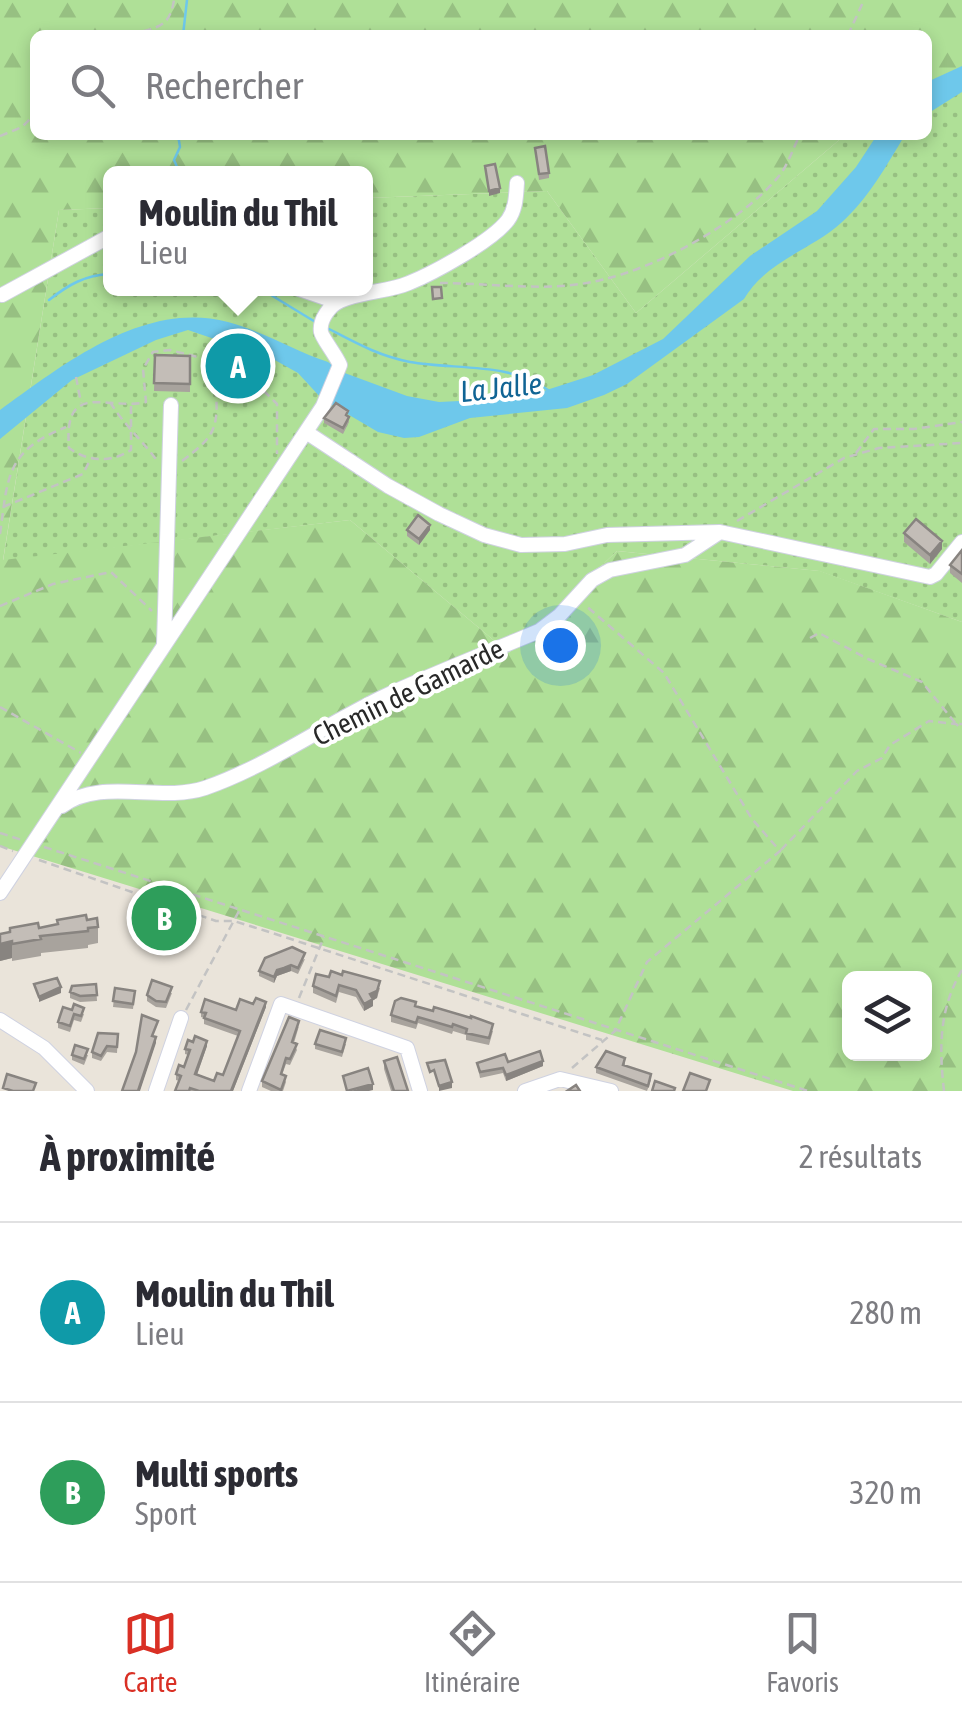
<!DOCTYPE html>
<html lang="fr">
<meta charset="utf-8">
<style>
body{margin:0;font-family:"Asap Condensed",sans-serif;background:#f7f7f7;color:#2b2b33}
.controls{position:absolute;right:30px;bottom:30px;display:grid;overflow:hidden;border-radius:15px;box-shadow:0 5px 15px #0003}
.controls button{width:90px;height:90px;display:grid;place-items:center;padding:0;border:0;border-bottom:2px solid #e1e1e2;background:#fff;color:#2b2b33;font:50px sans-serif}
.you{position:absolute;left:560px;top:645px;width:35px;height:35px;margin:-25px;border:8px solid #fff;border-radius:50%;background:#1a73e8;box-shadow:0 0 0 15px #1a73e833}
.badge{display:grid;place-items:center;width:65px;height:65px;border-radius:50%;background:#d93025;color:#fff;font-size:32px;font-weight:700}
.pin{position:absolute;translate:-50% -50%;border:5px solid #fff;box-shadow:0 2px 10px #0006}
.popup{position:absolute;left:103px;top:166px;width:270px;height:130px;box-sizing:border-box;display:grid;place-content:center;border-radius:15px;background:#fff;filter:drop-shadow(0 2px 8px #0005);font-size:32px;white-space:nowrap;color:#7c7c81}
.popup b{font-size:38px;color:#2b2b33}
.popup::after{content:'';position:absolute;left:50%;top:100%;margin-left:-20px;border:20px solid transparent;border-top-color:#fff}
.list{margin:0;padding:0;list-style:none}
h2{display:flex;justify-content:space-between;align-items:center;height:130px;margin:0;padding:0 40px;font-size:42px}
h2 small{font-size:32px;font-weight:400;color:#7c7c81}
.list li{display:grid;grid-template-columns:65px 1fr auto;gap:30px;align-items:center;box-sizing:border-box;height:180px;padding:0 40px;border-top:2px solid #e1e1e2}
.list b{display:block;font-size:38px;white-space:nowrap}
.list p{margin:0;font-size:32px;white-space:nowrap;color:#7c7c81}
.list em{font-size:32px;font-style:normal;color:#7c7c81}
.icon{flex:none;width:55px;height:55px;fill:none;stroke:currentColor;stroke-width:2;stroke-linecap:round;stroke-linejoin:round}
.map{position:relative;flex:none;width:962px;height:1091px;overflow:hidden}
.search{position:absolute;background:#fff;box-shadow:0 5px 15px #0003;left:30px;right:30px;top:30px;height:110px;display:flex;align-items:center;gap:25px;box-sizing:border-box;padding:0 35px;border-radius:15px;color:#7c7c81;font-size:38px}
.sheet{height:490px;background:#fff}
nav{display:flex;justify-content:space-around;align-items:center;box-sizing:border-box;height:140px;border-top:2px solid #e1e1e2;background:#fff;font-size:28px;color:#7c7c81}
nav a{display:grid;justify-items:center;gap:5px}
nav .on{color:#d93025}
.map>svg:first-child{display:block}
</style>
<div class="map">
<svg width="962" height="1091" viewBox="0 0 962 1091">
<defs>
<pattern id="grass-dots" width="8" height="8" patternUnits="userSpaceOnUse" patternTransform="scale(2.5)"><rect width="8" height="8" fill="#afe097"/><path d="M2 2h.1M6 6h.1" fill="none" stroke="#97c082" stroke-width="1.8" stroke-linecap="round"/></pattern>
<pattern id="forest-firs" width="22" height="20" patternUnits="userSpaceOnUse" patternTransform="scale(2.5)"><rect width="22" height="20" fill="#afe097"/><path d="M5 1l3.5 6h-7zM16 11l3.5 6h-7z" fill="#97c082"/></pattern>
</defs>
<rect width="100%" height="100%" fill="#eae4da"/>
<path fill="url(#grass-dots)" d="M962 84V622L819 571 617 551 509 653 350 520 3 561 59 210 110 208V288H366V198L547 191 636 313 845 135H927V89Z"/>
<path fill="url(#forest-firs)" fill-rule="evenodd" d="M0 0H962V84L927 89V35H35V135H845L636 313 547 191 366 198V174H110V208L59 210 3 560 350 520 509 653 617 551 820 571 962 622V1091H793L0 846ZM850 978H924V1054H850Z"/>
<path fill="#6ec8eb" d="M962 66V92L927 114V82Z
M877 135H905C886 166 869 198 841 223 811 250 765 262 744 299L627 384 604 395 567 408 470 418 419 437 404 438 378 432 322 399 298 373 273 359 188 330 156 340 72 380 0 439V410C64 364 144 300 228 322 260 330 295 351 328 362L342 372 407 396 439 402 522 398 593 375 663 339 750 256 817 211 856 167Z"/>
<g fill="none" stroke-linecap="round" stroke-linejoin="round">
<path stroke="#6ec8eb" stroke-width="2.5" d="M183 35 187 0
M178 135 180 147 174 160 180 174
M203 288 217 294 266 292 317 323
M49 300C68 285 85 275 110 274
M329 329C356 343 379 356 410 362 455 370 510 362 548 390"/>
<g stroke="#cfd2e1" stroke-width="16">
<path id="minor" d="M296 288 337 302
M2 295 110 236
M306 432 388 486 439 514 484 535 521 545 565 544 607 535 720 532 930 577 936 574 962 542
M164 644 171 405
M62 806C101 777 160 803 205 788 268 766 323 726 383 697 434 673 487 653 539 631L560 615 592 580 610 570 685 555 720 532
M0 893 323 406 340 365C336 355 322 338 321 332 319 320 330 305 340 301 362 291 388 292 409 283 434 273 492 241 508 220 516 209 516 196 517 183
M0 1020 44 1048 87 1091
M156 1091 181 1018
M249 1091 281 1004 407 1048 420 1091
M525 1091 560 1079 611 1091"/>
</g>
<path stroke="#c3c3c3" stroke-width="2.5" stroke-dasharray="8 5" stroke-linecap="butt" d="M131 35C156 26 169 30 174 0
M848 35 864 0
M0 136 22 127 35 114
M440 283C492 283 549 293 601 280 659 267 741 222 779 176 788 165 793 148 800 135
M76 377 81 403
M110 402C124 425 143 441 158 462
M131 406V450C111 463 88 462 69 448 63 379 108 411 146 402L143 369 153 352 170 350 213 361 216 392 247 396 265 392 277 404V454
M856 453 874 429H914L962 422
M182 461C211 439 219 431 216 394
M3 507 83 474 90 460
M737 521 844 458 879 448 962 443
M0 534C8 476 6 451 66 427
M0 606 53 584 111 572 152 611
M810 638 819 633 868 659 922 682 956 724H962
M0 707 81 753
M0 833 22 840
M0 846 13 851
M44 847 808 1091
M781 850 857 771 882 758 890 745 929 721 956 724 962 729
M39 860 216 921H234L266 931 602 1040
M299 998 324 937
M186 1010 239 911
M572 1068 615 1031 647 962 780 851 752 819 664 673 585 605
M944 1091C939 1047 939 1009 962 970"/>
<use href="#minor" stroke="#fff" stroke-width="14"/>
</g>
<path fill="#a8a39d" d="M535 148 549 173V178L539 180Z
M213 341 247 364 246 390H233L232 361H213Z
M155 355 190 356V392L154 391Z
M348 416 349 422 343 434 324 423V418Z
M407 530H430L419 545 407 536Z
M904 533 942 549 930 564 904 542Z
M962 550V583L950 573V565Z
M87 920 98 927V943L88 945V948L41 953V956L12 961V958L0 961V934Z
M305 959 298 974 291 971 277 976 274 983 259 976V971Z
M329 977 380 988 377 998 373 1000V1006L364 1011 356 997 339 992 336 1003 313 993V986Z
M96 984 97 1001 80 1002 70 998V992Z
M115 988 135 991 133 1009 113 1007Z
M172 993 166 1008 156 1007 147 1001V995Z
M416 1006 493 1031 489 1045 466 1040V1035L453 1031 452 1034 418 1023 416 1029 391 1022V1015Z
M63 1007 84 1014 81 1022 74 1020 70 1032 58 1028V1022Z
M266 1007 233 1091H175L179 1081 176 1080V1074L184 1067 188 1055 185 1054V1049L207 1046 197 1075 214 1081 223 1075 238 1036 204 1024V1018L201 1017V1012Z
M299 1026 294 1043 297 1050 290 1065 286 1064 282 1075 286 1082 283 1091H271L262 1087V1081Z
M118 1034 117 1053 107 1052 101 1061 92 1058V1052Z
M315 1044H346L342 1057 315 1049Z
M72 1055H88L84 1065 72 1060Z
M384 1061 408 1091H391L384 1069Z
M508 1062 543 1066 506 1081 503 1073 480 1078 477 1063Z
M625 1063V1066L651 1080 647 1091 596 1073V1067Z"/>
<path fill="#888480" d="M500 188V193L489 196V191Z
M430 525V530L419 545V539Z
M942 541V549L930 564V555Z
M12 941V958L0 961V944Z
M291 965V971L277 976 274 983V977L277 970Z
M380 981 377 998 373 1000V1006L364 1011V1004Z
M61 987V993L39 1002V997Z
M266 1002V1007L233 1091H231Z
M156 1037V1043L140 1091H138Z
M207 1041V1046L195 1080V1074Z
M543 1061V1066L506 1081V1075Z
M452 1082V1088L439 1091V1086Z
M373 1084V1090L369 1091H351Z"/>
<path fill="#c3bdb7" stroke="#888480" stroke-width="2.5" d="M545 146 549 173 539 174 535 148Z
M495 164 500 188 489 191 485 166Z
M432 287H441L442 298 433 299Z
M213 341 229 342 242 348 247 364 246 383H233L232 353H213Z
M155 355 190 356V384L154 383Z
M336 403 348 411 346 415 349 417 343 428 324 418Z
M418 515 430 525 419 539 407 530Z
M916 519 942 541 930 555 904 533Z
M962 550V574L950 565Z
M86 915 87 920 97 918 98 927 88 928V931L40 936 41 939 12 944V941L0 944V934L10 932V928L38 923 39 928 58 924 57 920Z
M292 947 305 953 298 968 291 965 284 968 277 970 274 977 259 971 265 958Z
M331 971 342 975 343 971 380 981 377 991 370 994 373 999 364 1004 356 990 339 985 336 996 313 986 316 974 329 977Z
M57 978 61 987 39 997 34 984Z
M152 980 172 987 166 1002 156 1001 147 995Z
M96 984 97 995 80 996 70 992 72 986Z
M115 988 135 991 133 1004 113 1001Z
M256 998 266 1002 231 1091H199L190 1088 189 1091H175L181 1076 176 1074 179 1065 184 1067 190 1050 185 1049 188 1040 193 1042 195 1036 207 1041 195 1074 214 1081 217 1073 223 1075 240 1031 204 1018 206 1013 201 1012 205 999 236 1010 240 999 253 1004Z
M401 998 416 1002 415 1006 433 1011 434 1007 471 1018V1016L493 1024 489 1038 466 1033 467 1029 453 1024 452 1027 418 1017 416 1023 391 1015 395 1001Z
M74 1004 84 1008 81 1016 74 1014 70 1026 58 1022 63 1007 72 1010Z
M142 1015 158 1021 152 1036 156 1037 138 1091H122L136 1052Z
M289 1017 299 1021 292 1042 297 1044 290 1059 286 1058 281 1074 286 1076 281 1090 262 1081Z
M320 1030 346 1038 342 1052 315 1044Z
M98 1033 118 1034 117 1047 107 1046 101 1056 92 1052Z
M75 1045 88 1049 84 1059 72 1055Z
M540 1051 543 1061 506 1075 503 1068 480 1072 477 1063 505 1054 508 1062Z
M606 1051 625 1058 623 1065 651 1074 648 1086 596 1067Z
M397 1057 408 1091H394L384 1061Z
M445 1060 452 1082 439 1086 434 1070 430 1072 427 1063Z
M368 1068 373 1084 347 1091 343 1076Z
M690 1073 710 1080 706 1091H683Z
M7 1074 36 1083 33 1091H13L3 1088Z
M655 1081 675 1088 674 1091H652Z
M576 1085 580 1091H567Z"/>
<g text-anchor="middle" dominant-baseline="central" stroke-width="8" stroke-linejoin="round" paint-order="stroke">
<g font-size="28" fill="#282828" stroke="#fff">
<text transform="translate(408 692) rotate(-26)">Chemin de Gamarde</text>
</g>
<g font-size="30" font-style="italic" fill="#106494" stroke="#fff">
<text transform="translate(501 387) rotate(-6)">La Jalle</text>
</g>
</g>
</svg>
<div class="controls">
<button><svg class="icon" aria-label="layers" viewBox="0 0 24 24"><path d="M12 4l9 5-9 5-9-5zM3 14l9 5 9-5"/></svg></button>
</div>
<div class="you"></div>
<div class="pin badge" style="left:238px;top:366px;background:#0f9aa8">A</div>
<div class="popup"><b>Moulin du Thil</b>Lieu</div>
<div class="pin badge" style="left:164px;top:918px;background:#2e9e5b">B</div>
<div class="search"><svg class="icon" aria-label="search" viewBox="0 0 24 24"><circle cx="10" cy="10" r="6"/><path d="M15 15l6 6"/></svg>Rechercher</div>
</div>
<section class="sheet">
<h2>À proximité<small>2 résultats</small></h2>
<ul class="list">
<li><span class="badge" style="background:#0f9aa8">A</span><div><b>Moulin du Thil</b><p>Lieu</p></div><em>280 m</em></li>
<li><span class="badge" style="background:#2e9e5b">B</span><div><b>Multi sports</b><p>Sport</p></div><em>320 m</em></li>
</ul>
</section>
<nav>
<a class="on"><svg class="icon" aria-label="map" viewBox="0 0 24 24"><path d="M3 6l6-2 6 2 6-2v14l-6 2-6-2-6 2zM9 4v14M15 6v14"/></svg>Carte</a>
<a><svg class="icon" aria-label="directions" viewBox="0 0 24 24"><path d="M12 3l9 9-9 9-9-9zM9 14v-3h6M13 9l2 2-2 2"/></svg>Itinéraire</a>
<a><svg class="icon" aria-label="saved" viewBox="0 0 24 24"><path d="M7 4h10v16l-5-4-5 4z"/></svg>Favoris</a>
</nav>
